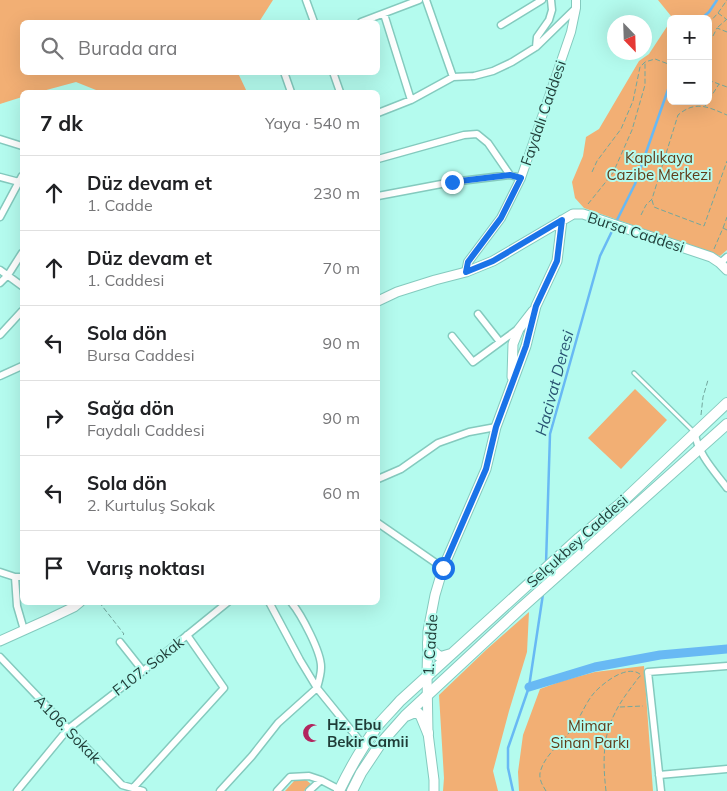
<!DOCTYPE html>
<html lang="tr">
<meta charset="utf-8">
<style>
body{margin:0;font-family:Mulish,sans-serif;background:#f6f6f6;color:#202124}
.controls{position:absolute;right:15px;top:15px;display:grid;overflow:hidden;border-radius:8px;box-shadow:0 5px 20px #0002}
.controls button{width:45px;height:45px;display:grid;place-items:center;padding:0;border:0;border-bottom:1px solid #e0e0e0;background:#fff;color:#202124;font:25px sans-serif}
.compass{position:absolute;left:607px;top:15px;width:45px;height:45px;border-radius:50%;background:#fff;box-shadow:0 5px 20px #0002;rotate:157deg}
.stop{position:absolute;width:15px;height:15px;margin:-11px;border:4px solid #1a73e8;border-radius:50%;background:#fff}
.stop.end{background:#1a73e8;border-color:#fff;box-shadow:0 1px 5px #0008}
.list{margin:0;padding:0;list-style:none}
h2{display:flex;justify-content:space-between;align-items:center;height:65px;margin:0;padding:0 20px;font-size:21px}
h2 small{font-size:16px;font-weight:400;color:#757577}
.list li{display:grid;grid-template-columns:32px 1fr auto;gap:15px;align-items:center;box-sizing:border-box;height:75px;padding:0 20px;border-top:1px solid #e0e0e0}
.list b{display:block;font-size:19px;white-space:nowrap}
.list p{margin:0;font-size:16px;white-space:nowrap;color:#757577}
.list em{font-size:16px;font-style:normal;color:#757577}
.icon{flex:none;width:28px;height:28px;fill:none;stroke:currentColor;stroke-width:2;stroke-linecap:round;stroke-linejoin:round}
.map{position:relative;flex:none;width:727px;height:791px;overflow:hidden}
.search{position:absolute;background:#fff;box-shadow:0 5px 20px #0002;left:20px;top:20px;width:360px;height:55px;display:flex;align-items:center;gap:12px;box-sizing:border-box;padding:0 18px;border-radius:8px;color:#757577;font-size:19px}
.panel{position:absolute;background:#fff;box-shadow:0 5px 20px #0002;left:20px;top:90px;width:360px;height:515px;border-radius:8px}
.map>svg:first-child{display:block}
</style>
<div class="map">
<svg width="727" height="791" viewBox="0 0 727 791">
<rect width="100%" height="100%" fill="#b4fbee"/>
<path fill="#f2af74" fill-rule="evenodd" d="M0 0H273L259 22H22V72L238 73 247 92H101L76 82 39 92H22V97L0 104Z
M658 0H727V250L720 256 584 208 575 198 572 182 583 156 586 137 599 129 639 61 649 54 670 22 671 16ZM671 19H708V101H671Z
M635 389 667 420 621 469 588 438Z
M529 612 527 652 509 711 493 771 498 791H443L444 778 439 695 487 649Z
M644 666 653 791H519L518 772 523 735 540 689 562 681 595 672Z
M305 779 311 784 304 791H285L295 780Z"/>
<g fill="none" stroke-linecap="round" stroke-linejoin="round">
<path stroke="#68b9f4" stroke-width="2.5" d="M701 19 709 12 717 0
M616 222 635 184 671 81
M546 564 550 434 600 256 614 227
M513 791 508 768V748L529 687 543 594"/>
<path stroke="#68b9f4" stroke-width="9" d="M529 687 595 667 660 655 727 649"/>
<g stroke="#84cabe" stroke-width="5.5">
<path id="service" d="M634 373 694 432"/>
</g>
<g stroke="#84cabe" stroke-width="9">
<path id="minor" d="M306 0 314 22
M426 0 453 77
M384 14 411 100
M361 22 419 0
M501 25 542 0
M536 47 537 37 549 20 552 10 551 0
M284 72 291 92
M333 72 340 92
M378 113 411 100 453 77 474 76 493 71 512 62 536 47 576 8
M0 139 22 146
M378 159 464 135 477 134 488 143 510 175
M0 177 19 182
M378 196 452 182 510 175 521 178
M0 217 22 176
M720 263 727 257
M0 270 22 286
M0 283 8 275 22 253
M478 314 500 342
M0 335 22 311
M452 336 473 362 518 329
M0 376 22 366
M695 433C697 453 715 472 727 488
M378 479 401 469 438 443 469 432 496 427
M378 523 443 568
M0 572 15 577H22
M15 577 17 606 24 630
M291 602C301 614 322 653 321 668 321 674 319 681 317 688L364 746
M120 642 143 671
M0 657 122 785 143 791
M659 775 727 769
M133 788 224 688 187 635
M17 791 68 729 143 671 228 602
M220 791 252 756 278 723 317 688 300 660 269 602
M277 791 290 777 309 776 321 780
M309 791 321 780 340 790
M661 791 648 672 727 666"/>
</g>
<g stroke="#84cabe" stroke-width="10">
<path id="tertiary" d="M466 272 468 262 501 218 521 178 571 32 576 8V0"/>
</g>
<g stroke="#84cabe" stroke-width="11">
<path id="secondary" d="M378 301 397 292 435 280 466 272 493 261 573 214H583L711 257 720 263 727 270
M512 377 513 344 519 329 533 311
M0 641 51 618 74 607 80 602
M434 791V780L428 733 427 677 428 631 435 595 443 568 486 469 496 427 526 346 536 306 557 261 562 220"/>
</g>
<g stroke="#84cabe" stroke-width="12">
<path id="primary" d="M428 643C432 650 434 654 441 657L451 654
M406 716 413 713H418L421 716 428 733
M339 791C350 768 364 744 379 724 386 716 393 709 400 701L579 538 621 503 727 403
M352 791 361 773 381 743 405 716 520 609 727 424"/>
</g>
<path stroke="#72a79d" stroke-width="1" stroke-dasharray="5 2.5" stroke-linecap="butt" d="M718 13 726 19
M708 24 718 13 727 0
M718 27 727 19
M713 36 717 28 727 32
M708 80 727 87
M705 106 719 84
M592 172 597 161 621 129 633 101 640 67 645 62 655 59 671 65
M652 200 654 207 659 209 704 226 727 161
M588 204 613 173 632 130 645 85V62
M641 215 646 205 652 199 678 115C696 100 708 107 727 115
M723 228 727 217
M714 249 723 228 727 230
M701 415 703 397 708 380
M99 602 124 634 123 635
M620 707 643 706
M546 791C543 786 539 780 540 773 544 754 564 742 574 726 581 716 586 702 594 693 603 683 628 663 641 675
M606 791C603 765 602 737 615 713 621 700 631 688 639 677L642 675"/>
<use href="#service" stroke="#fff" stroke-width="3"/>
<use href="#minor" stroke="#fff" stroke-width="6"/>
<use href="#tertiary" stroke="#fff" stroke-width="8"/>
<use href="#secondary" stroke="#fff" stroke-width="9"/>
<use href="#primary" stroke="#fff" stroke-width="10"/>
</g>
<g fill="none" stroke-linecap="round" stroke-linejoin="round">
<path stroke="#1a73e8" stroke-width="6" d="M443 568 486 469 496 427 526 346 536 306 557 261 562 220 493 261 466 272 468 262 501 218 521 178 510 175 452 182"/>
</g>
<defs>
<g id="mosque-bare" transform="scale(1.5)"><path d="M3.5-4.9A6 6 0 1 0 3.5 4.9A5 5 0 1 1 3.5-4.9Z" fill="#b2255e" stroke="#b4fbee" stroke-width="2.5" paint-order="stroke"/></g>
</defs>
<g fill-rule="evenodd">
<use href="#mosque-bare" x="312" y="733"/>
</g>
<g text-anchor="middle" dominant-baseline="central" stroke-width="4" stroke-linejoin="round" paint-order="stroke">
<g font-size="15" fill="#1f3c37" stroke="#b4fbee">
<text transform="translate(543 113) rotate(-71)">Faydalı Caddesi</text>
<text transform="translate(636 232) rotate(18)">Bursa Caddesi</text>
<text transform="translate(577 541) rotate(-42)">Selçukbey Caddesi</text>
<text transform="translate(430 645) rotate(-86)">1. Cadde</text>
<text transform="translate(148 666) rotate(-38)">F107. Sokak</text>
<text transform="translate(68 729) rotate(46)">A106. Sokak</text>
</g>
<g font-size="15" fill="#603c19" stroke="#b4fbee">
<text x="659" y="157">Kaplıkaya<tspan x="659" dy="17">Cazibe Merkezi</tspan></text>
<text x="590" y="725">Mimar<tspan x="590" dy="17">Sinan Parkı</tspan></text>
</g>
<g font-size="15" font-weight="bold" fill="#1f3c37" stroke="#b4fbee" text-anchor="start">
<text x="327" y="724">Hz. Ebu<tspan x="327" dy="17">Bekir Camii</tspan></text>
</g>
<g font-size="16" font-style="italic" fill="#295473" stroke="#b4fbee">
<text transform="translate(554 383) rotate(-75)">Hacivat Deresi</text>
</g>
</g>
</svg>
<div class="controls">
<button>+</button>
<button>−</button>
</div>
<svg class="compass" viewBox="-18 -18 36 36"><path d="M0-13l5 13h-10z" fill="#e53935"/><path d="M0 13l5-13h-10z" fill="#757577"/></svg>
<div class="stop" style="left:443px;top:568px"></div>
<div class="stop end" style="left:452px;top:182px"></div>
<div class="search"><svg class="icon" aria-label="search" viewBox="0 0 24 24"><circle cx="10" cy="10" r="6"/><path d="M15 15l6 6"/></svg>Burada ara</div>
<section class="panel">
<h2>7 dk<small>Yaya · 540 m</small></h2>
<ul class="list">
<li><svg class="icon" aria-label="ahead" viewBox="0 0 24 24"><path d="M12 20V5M6 11l6-6 6 6"/></svg><div><b>Düz devam et</b><p>1. Cadde</p></div><em>230 m</em></li>
<li><svg class="icon" aria-label="ahead" viewBox="0 0 24 24"><path d="M12 20V5M6 11l6-6 6 6"/></svg><div><b>Düz devam et</b><p>1. Caddesi</p></div><em>70 m</em></li>
<li><svg class="icon" aria-label="left" viewBox="0 0 24 24"><path d="M17 20v-9H6M10 6l-5 5 5 5"/></svg><div><b>Sola dön</b><p>Bursa Caddesi</p></div><em>90 m</em></li>
<li><svg class="icon" aria-label="right" viewBox="0 0 24 24"><path d="M7 20v-9h11M14 6l5 5-5 5"/></svg><div><b>Sağa dön</b><p>Faydalı Caddesi</p></div><em>90 m</em></li>
<li><svg class="icon" aria-label="left" viewBox="0 0 24 24"><path d="M17 20v-9H6M10 6l-5 5 5 5"/></svg><div><b>Sola dön</b><p>2. Kurtuluş Sokak</p></div><em>60 m</em></li>
<li><svg class="icon" aria-label="arrive" viewBox="0 0 24 24"><path d="M6 21V4h12l-3 4 3 4H6"/></svg><div><b>Varış noktası</b></div></li>
</ul>
</section>
</div>
